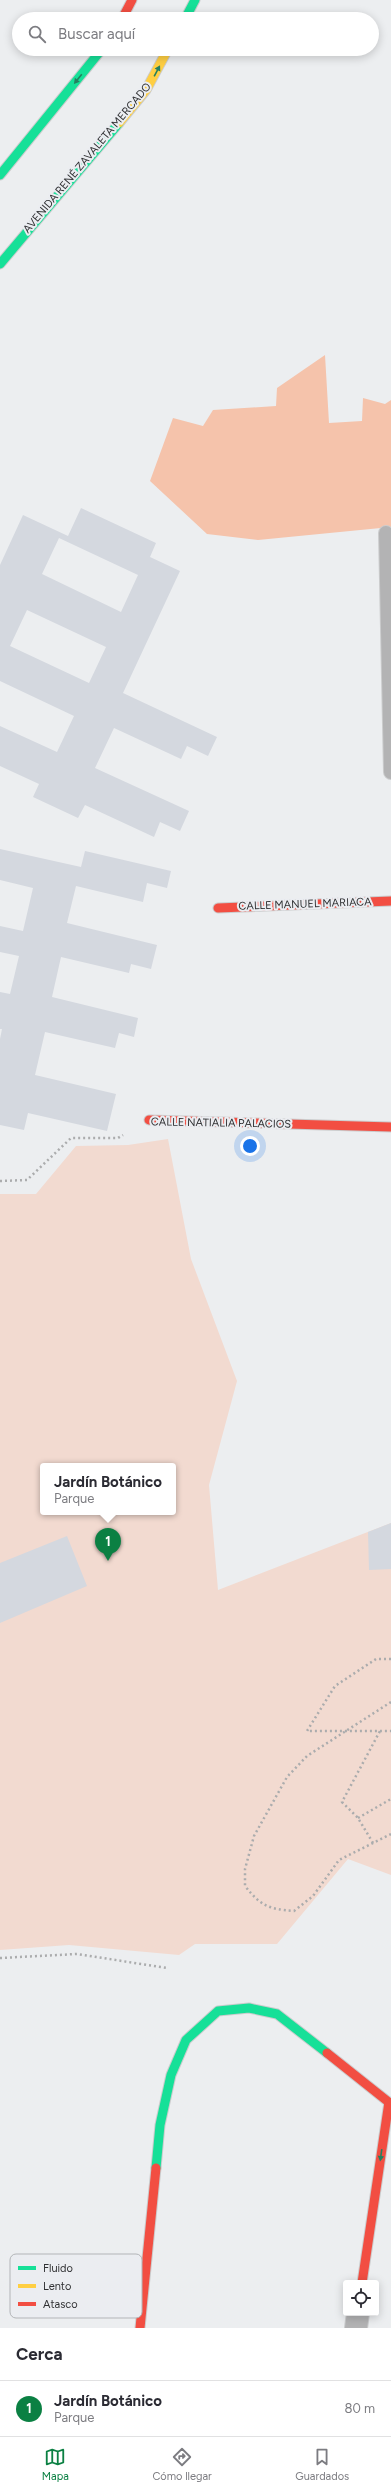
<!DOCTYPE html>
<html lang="es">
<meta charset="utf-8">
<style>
body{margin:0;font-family:Figtree,sans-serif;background:#f2f2f3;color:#2b2b33}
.controls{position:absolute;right:12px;bottom:12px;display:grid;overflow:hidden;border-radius:4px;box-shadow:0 2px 10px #0003}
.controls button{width:36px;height:36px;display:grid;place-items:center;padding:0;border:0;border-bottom:1px solid #e1e1e2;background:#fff;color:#2b2b33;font:20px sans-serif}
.you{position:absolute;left:250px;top:1146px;width:14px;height:14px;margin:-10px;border:3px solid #fff;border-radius:50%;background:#1a73e8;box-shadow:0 0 0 6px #1a73e833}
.badge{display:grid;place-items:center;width:26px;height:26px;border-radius:50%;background:#0b8043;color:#fff;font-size:13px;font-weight:700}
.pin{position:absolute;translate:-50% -33px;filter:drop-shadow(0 1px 2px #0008)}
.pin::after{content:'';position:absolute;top:21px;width:14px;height:12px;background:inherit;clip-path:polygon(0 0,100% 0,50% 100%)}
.popup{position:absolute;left:40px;top:1463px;width:136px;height:52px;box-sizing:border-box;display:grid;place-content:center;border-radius:4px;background:#fff;filter:drop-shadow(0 1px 3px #0005);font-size:13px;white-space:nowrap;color:#7c7c81}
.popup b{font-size:15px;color:#2b2b33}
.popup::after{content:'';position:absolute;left:50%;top:100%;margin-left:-8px;border:8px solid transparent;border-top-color:#fff}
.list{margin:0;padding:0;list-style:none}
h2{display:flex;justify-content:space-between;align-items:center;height:52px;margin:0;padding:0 16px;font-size:17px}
h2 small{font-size:13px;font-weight:400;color:#7c7c81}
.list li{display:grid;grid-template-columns:26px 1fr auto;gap:12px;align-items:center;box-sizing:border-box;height:56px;padding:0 16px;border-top:1px solid #e1e1e2}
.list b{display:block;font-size:15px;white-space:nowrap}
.list p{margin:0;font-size:13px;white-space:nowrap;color:#7c7c81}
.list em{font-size:13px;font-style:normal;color:#7c7c81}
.icon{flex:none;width:22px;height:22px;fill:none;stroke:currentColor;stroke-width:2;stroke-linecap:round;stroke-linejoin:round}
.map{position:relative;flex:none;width:391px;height:2328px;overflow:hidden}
.search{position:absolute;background:#fff;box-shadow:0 2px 10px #0003;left:12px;right:12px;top:12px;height:44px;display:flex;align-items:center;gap:10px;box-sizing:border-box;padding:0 14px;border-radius:22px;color:#7c7c81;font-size:15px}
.sheet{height:108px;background:#fff}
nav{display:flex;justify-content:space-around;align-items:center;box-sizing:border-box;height:56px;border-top:1px solid #e1e1e2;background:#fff;font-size:11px;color:#7c7c81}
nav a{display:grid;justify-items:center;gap:2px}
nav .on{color:#0b8043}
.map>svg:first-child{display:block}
</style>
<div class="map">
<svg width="391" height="2328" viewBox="0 0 391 2328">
<rect width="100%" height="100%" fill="#eceef0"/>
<path fill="#f2dad0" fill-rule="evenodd" d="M168 1139 191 1259 237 1381 209 1485 218 1590 391 1523V1875L348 1859 277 1944H195L179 1955 69 1945 0 1950V1194H36L76 1146 128 1145ZM43 1466H173V1512H43Z"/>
<path fill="#f5c3ab" d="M325 355 329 423 362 421 363 398 385 404 391 400V527L258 540 207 534 150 481 173 418 203 426 213 410 276 406 277 388Z"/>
<path fill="#d4d8df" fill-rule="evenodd" d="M81 508 156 543 150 557 180 571 123 693 217 737 208 756 187 746 181 759 114 728 95 768 189 811 180 831 160 822 154 837 85 805 78 818 33 797 39 784 0 766V726L57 752 74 716 0 681V565L23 515 68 536ZM59 538 138 575 121 612 42 574ZM27 610 106 647 89 683 10 646Z
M0 849 81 867 85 851 171 871 167 888 147 883 143 902 76 886 67 923 157 945 151 969 131 964 129 973 61 957 52 997 138 1018 134 1037 119 1033 115 1048 45 1032 35 1075 116 1094 107 1131 28 1113 24 1130 0 1125V1039L2 1029H0V992L10 994 19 956 0 952V926L23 931 33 888 0 880Z
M391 1523V1569L369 1570 368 1532Z
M67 1536 87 1586 0 1623V1563Z"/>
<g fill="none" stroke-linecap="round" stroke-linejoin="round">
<g stroke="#cbcccd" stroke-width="16">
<path id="lane" d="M386 533 391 772"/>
</g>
<g stroke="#cbcccd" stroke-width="24">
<path id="street" d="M356 2328 358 2313"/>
</g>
<g stroke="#cbcccd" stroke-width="11">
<path id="fast" d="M185 19 195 0
M0 175 102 49
M0 264 119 123
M156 2168 160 2125 171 2075 186 2040 218 2011 249 2008 277 2014 327 2053"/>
</g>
<g stroke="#cbcccd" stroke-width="11">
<path id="slow" d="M119 123 146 90 168 49"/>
</g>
<g stroke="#cbcccd" stroke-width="11">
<path id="jam" d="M122 19 132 0
M218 908 391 901
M149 1120 391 1127
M327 2053 391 2104
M362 2283 389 2102
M140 2328 156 2168"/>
</g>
<path stroke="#abacad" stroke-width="2.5" stroke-dasharray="2 3" stroke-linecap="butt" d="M0 1181 27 1180 71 1138H118L123 1135
M391 1659H376L335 1686 307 1731H391
M391 1702 307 1756 287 1777 254 1836 245 1869V1886C261 1906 268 1909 294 1911L313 1896 339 1860 391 1834
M358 1818 391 1799
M373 1843 358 1818 342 1802 380 1731
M0 1958 77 1954 167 1968"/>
<use href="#lane" stroke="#b3b3b4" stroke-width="14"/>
<use href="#street" stroke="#b3b3b4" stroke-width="22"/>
<use href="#fast" stroke="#16e098" stroke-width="9"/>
<use href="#slow" stroke="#ffcf43" stroke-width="9"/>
<use href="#jam" stroke="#f24e42" stroke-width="9"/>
</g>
<defs><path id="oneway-solid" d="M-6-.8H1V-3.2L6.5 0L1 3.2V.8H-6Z"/></defs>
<g fill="#248060">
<use href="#oneway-solid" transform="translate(157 71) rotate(-62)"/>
<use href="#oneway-solid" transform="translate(78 79) rotate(129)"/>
<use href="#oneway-solid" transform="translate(381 2155) rotate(98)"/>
</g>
<g text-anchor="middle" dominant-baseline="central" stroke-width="4" stroke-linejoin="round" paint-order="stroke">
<g font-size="11" fill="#303133" stroke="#ebedf1">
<text transform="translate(87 158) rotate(-50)">AVENIDA RENÉ ZAVALETA MERCADO</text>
<text transform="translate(305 904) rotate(-2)">CALLE MANUEL MARIACA</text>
<text transform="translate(221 1123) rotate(1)">CALLE NATIALIA PALACIOS</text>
</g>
</g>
<rect x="10" y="2254" width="132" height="64" rx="6" fill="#ebedf1" stroke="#b3b5b8" stroke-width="1"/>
<rect x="18" y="2266" width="18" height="4" fill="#16e098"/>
<rect x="18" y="2284" width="18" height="4" fill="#ffcf43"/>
<rect x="18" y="2302" width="18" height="4" fill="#f24e42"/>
<g font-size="11" fill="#303133">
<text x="43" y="2272">Fluido</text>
<text x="43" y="2290">Lento</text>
<text x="43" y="2308">Atasco</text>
</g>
</svg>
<div class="controls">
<button><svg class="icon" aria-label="locate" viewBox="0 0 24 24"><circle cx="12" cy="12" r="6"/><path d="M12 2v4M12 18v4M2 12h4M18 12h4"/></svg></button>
</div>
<div class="you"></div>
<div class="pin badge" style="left:108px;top:1561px">1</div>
<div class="popup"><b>Jardín Botánico</b>Parque</div>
<div class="search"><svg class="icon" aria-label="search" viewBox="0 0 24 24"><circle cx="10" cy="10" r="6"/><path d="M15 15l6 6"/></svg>Buscar aquí</div>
</div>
<section class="sheet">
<h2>Cerca<small></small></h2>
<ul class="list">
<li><span class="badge">1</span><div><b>Jardín Botánico</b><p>Parque</p></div><em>80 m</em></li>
</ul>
</section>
<nav>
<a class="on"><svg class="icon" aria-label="map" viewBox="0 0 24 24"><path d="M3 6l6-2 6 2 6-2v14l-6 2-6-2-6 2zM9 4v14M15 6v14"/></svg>Mapa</a>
<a><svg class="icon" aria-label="directions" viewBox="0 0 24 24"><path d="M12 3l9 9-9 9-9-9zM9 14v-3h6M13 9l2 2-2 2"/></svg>Cómo llegar</a>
<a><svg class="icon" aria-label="saved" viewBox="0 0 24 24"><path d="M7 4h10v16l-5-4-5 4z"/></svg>Guardados</a>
</nav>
